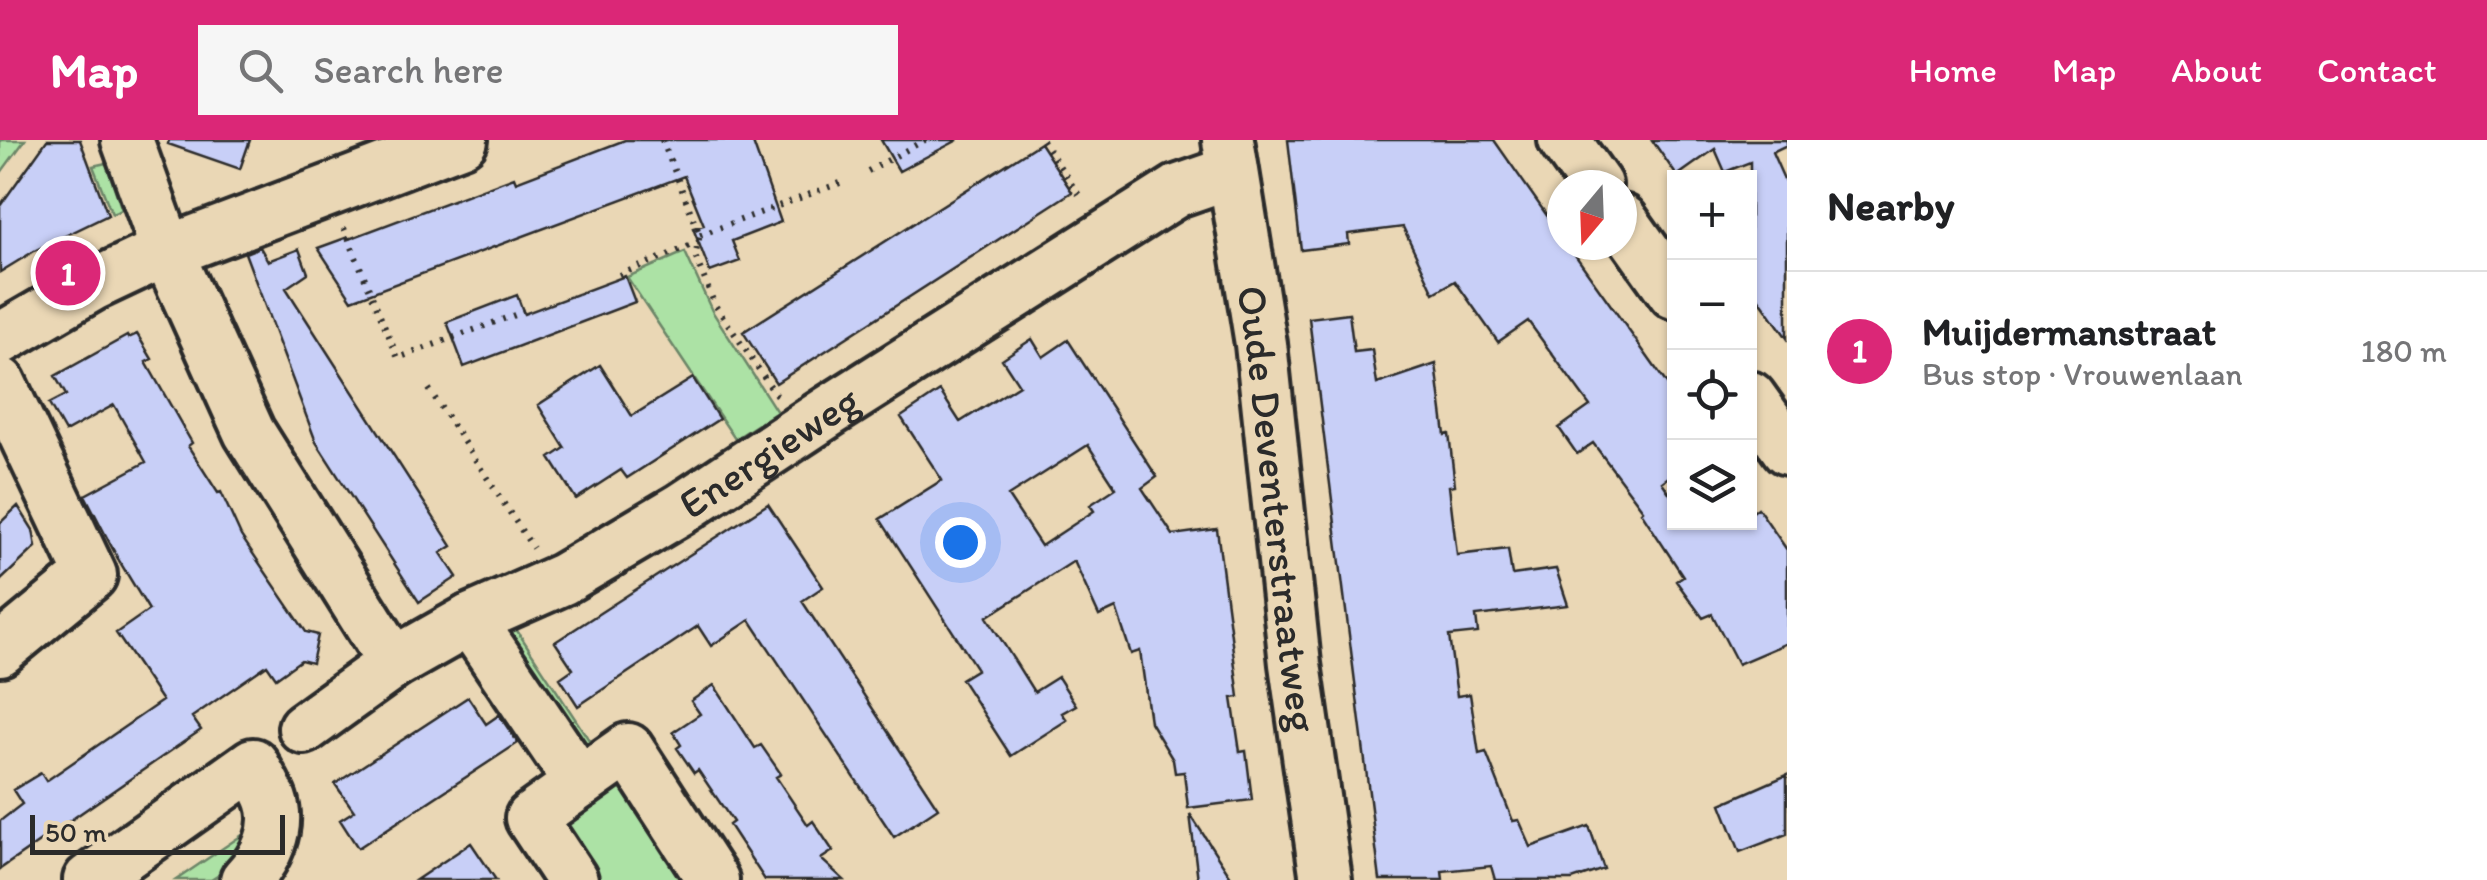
<!DOCTYPE html>
<meta charset="utf-8">
<style>
body{margin:0;font-family:Itim,sans-serif;background:#f6f6f6;color:#202124}
.controls{position:absolute;right:30px;top:30px;display:grid;overflow:hidden;border-radius:0px;box-shadow:0 2px 8px #0004}
.controls button{width:90px;height:90px;display:grid;place-items:center;padding:0;border:0;border-bottom:2px solid #e0e0e0;background:#fff;color:#202124;font:50px sans-serif}
.compass{position:absolute;left:1547px;top:30px;width:90px;height:90px;border-radius:50%;background:#fff;box-shadow:0 2px 8px #0004;rotate:199deg}
.scale{position:absolute;left:30px;bottom:25px;width:255px;box-sizing:border-box;padding-left:10px;border:5px solid #2b2b2b;border-top:0;font-size:28px;line-height:35px;white-space:nowrap;color:#2b2b2b;-webkit-text-stroke:8px #ead7b5;paint-order:stroke}
.you{position:absolute;left:960px;top:402px;width:35px;height:35px;margin:-25px;border:8px solid #fff;border-radius:50%;background:#1a73e8;box-shadow:0 0 0 15px #1a73e833}
.badge{display:grid;place-items:center;width:65px;height:65px;border-radius:50%;background:#db2777;color:#fff;font-size:32px;font-weight:700}
.pin{position:absolute;translate:-50% -50%;border:5px solid #fff;box-shadow:0 2px 10px #0006}
.list{margin:0;padding:0;list-style:none}
h2{display:flex;justify-content:space-between;align-items:center;height:130px;margin:0;padding:0 40px;font-size:42px}
h2 small{font-size:32px;font-weight:400;color:#757577}
.list li{display:grid;grid-template-columns:65px 1fr auto;gap:30px;align-items:center;box-sizing:border-box;height:160px;padding:0 40px;border-top:2px solid #e0e0e0}
.list b{display:block;font-size:38px;white-space:nowrap}
.list p{margin:0;font-size:32px;white-space:nowrap;color:#757577}
.list em{font-size:32px;font-style:normal;color:#757577}
.icon{flex:none;width:55px;height:55px;fill:none;stroke:currentColor;stroke-width:2;stroke-linecap:round;stroke-linejoin:round}
.map{position:relative;flex:none;width:1787px;height:740px;overflow:hidden}
header{display:flex;align-items:center;gap:60px;box-sizing:border-box;height:140px;padding:0 50px;background:#db2777;color:#fff}
header strong{font-size:48px}
nav{display:flex;gap:55px;margin-inline-start:auto;font-size:35px}
.search{width:700px;height:90px;background:#f6f6f6;display:flex;align-items:center;gap:25px;box-sizing:border-box;padding:0 35px;border-radius:0px;color:#757577;font-size:38px}
main{display:flex}
aside{flex:1;background:#fff}
.map>svg:first-child{display:block}
</style>
<header>
<strong>Map</strong>
<div class="search"><svg class="icon" aria-label="search" viewBox="0 0 24 24"><circle cx="10" cy="10" r="6"/><path d="M15 15l6 6"/></svg>Search here</div>
<nav><a>Home</a><a>Map</a><a>About</a><a>Contact</a></nav>
</header>
<main>
<div class="map">
<svg width="1787" height="740" viewBox="0 0 1787 740">
<rect width="100%" height="100%" fill="#ead7b5"/>
<filter id="ink" filterUnits="userSpaceOnUse"><feTurbulence type="fractalNoise" baseFrequency=".01" numOctaves="2"/><feDisplacementMap in="SourceGraphic" scale="20" xChannelSelector="R" yChannelSelector="G"/><feConvolveMatrix kernelMatrix="1 2 1 2 8 2 1 2 1" color-interpolation-filters="sRGB"/></filter>
<g filter="url(#ink)">
<path fill="#ace2a5" stroke="#6c8668" stroke-width="2.5" d="M0 0H25L0 34Z
M106 23 122 70 112 74 93 26Z
M685 112 712 171 777 272 735 299 627 137Z
M512 483 597 612 575 607 502 498Z
M623 639 701 740H591L564 699 566 671Z
M254 687 233 726 211 740H176Z"/>
<path fill="#c8cff7" stroke="#2b2b2b" stroke-width="2.5" fill-rule="evenodd" d="M47 0H80L108 75 36 110 0 132V66Z
M169 0H250L240 29 168 4Z
M625 0H752L781 82 732 101 740 121 710 132 693 88 704 85 684 36 352 160 318 108 348 97 349 99 514 37 516 42Z
M881 0H958L899 31Z
M1288 0H1494L1562 97V105H1568L1674 254V333L1662 342 1674 360V382H1750V374L1758 368 1787 410V503L1738 524 1712 474 1703 478 1676 441 1683 436 1641 372 1643 370 1593 303 1577 314 1559 288 1590 266 1528 181 1498 202 1455 141 1434 153 1403 87 1348 94 1349 104 1301 110Z
M1652 0H1787V5L1772 12 1787 46V198L1750 146V22L1725 32 1715 9 1677 36Z
M1040 3 1072 52 776 243 743 192Z
M260 107 268 121 299 109 308 133 286 148 452 406 441 413 457 437 419 462 316 302 245 113Z
M625 136 635 162 464 227 447 182 517 155 524 174Z
M1349 173 1354 212 1372 210 1377 244 1436 224 1445 295 1449 294 1455 345 1449 346 1457 415 1508 409 1512 435 1556 429 1568 465 1476 476 1478 493 1449 496 1457 556 1470 554 1479 614 1486 612 1513 681 1519 680 1531 707 1589 686 1604 729 1572 740H1495L1491 726 1442 731 1443 740H1380L1309 178Z
M137 194 152 219 146 222 192 303 188 306 218 353 221 352 241 396 306 492 318 495 312 523 301 520 276 538 267 525 192 577 201 590 0 729V681L22 664 13 650 41 633 46 641 162 561 116 493 149 470 118 419 85 355 146 322 114 265 65 292 49 264 66 255 55 236 127 196 128 198Z
M1032 199 1043 217 1068 200 1157 337 1142 348 1173 395 1217 389 1239 557 1232 558 1240 612 1246 611 1252 660 1188 668 1184 632 1175 633 1173 620 1150 582 1140 511 1131 514 1116 468 1099 476 1074 421 987 477 1034 552 1058 537 1076 565 1062 573 1067 580 1011 616 961 539 977 529 880 379 942 340 901 277 940 251 960 282 1019 245 1002 219ZM1088 305 1116 348 1090 365 1094 371 1041 406 1008 356Z
M600 225 632 276 693 238 719 279 627 338 621 330 576 359 550 318 565 308 538 265Z
M768 364 823 447 802 461 938 668 894 697 750 480 711 506 698 486 578 566 560 538 573 529 555 502Z
M18 366 33 390 36 407 0 441V383Z
M714 545 755 608 761 605 781 634 776 637 808 685 813 681 833 711 821 719 844 740H765L729 685 733 682 698 630 694 633 677 608 681 605 673 592 700 574 691 561Z
M468 557 486 584 499 575 518 603 358 708 340 680 354 671 335 644Z
M1787 635V694L1740 712 1721 664Z
M1190 674 1233 740H1198Z
M471 703 496 740H416Z"/>
<g fill="none" stroke-linecap="round" stroke-linejoin="round">
<g stroke="#2b2b2b" stroke-width="58">
<g id="minor">
<path d="M127 0 167 111 249 292 394 523"/>
<path id="s1" d="M1228 0 1261 204 1295 524 1326 740"/>
<path d="M1564 0 1596 45"/>
<path d="M1622 80 1674 153"/>
<path d="M0 199 93 145 148 119 462 0"/>
<path d="M0 243 91 435 0 510"/>
<path d="M1750 257 1787 309"/>
<path d="M470 480 580 643 628 609 713 740"/>
<path id="s2" d="M304 588 394 523 470 480 563 439 681 369 831 270 1177 51 1232 32"/>
<path d="M89 740 253 624C259 636 267 648 271 660 281 689 265 720 246 740"/>
<path d="M572 740 531 678 580 643"/>
</g>
</g>
<path stroke="#2b2b2b" stroke-width="6" stroke-dasharray="2.5 8" stroke-linecap="butt" d="M662 0 700 95 695 116 715 165 777 256
M1042 0 1083 61
M868 31 925 0
M344 88 398 218 528 170
M700 95 840 43
M619 135 699 102
M429 249 533 408"/>
<use href="#minor" stroke="#ead7b5" stroke-width="50"/>
</g>
</g>
<g text-anchor="middle" dominant-baseline="central" stroke-width="8" stroke-linejoin="round" paint-order="stroke">
<g font-size="42" fill="#2b2b2b" stroke="#ead7b5">
<text stroke="none"><textPath href="#s2" startOffset="542">Energieweg</textPath></text>
<text stroke="none"><textPath href="#s1" startOffset="372">Oude Deventerstraatweg</textPath></text>
</g>
</g>
</svg>
<div class="controls">
<button>+</button>
<button>−</button>
<button><svg class="icon" aria-label="locate" viewBox="0 0 24 24"><circle cx="12" cy="12" r="6"/><path d="M12 2v4M12 18v4M2 12h4M18 12h4"/></svg></button>
<button><svg class="icon" aria-label="layers" viewBox="0 0 24 24"><path d="M12 4l9 5-9 5-9-5zM3 14l9 5 9-5"/></svg></button>
</div>
<svg class="compass" viewBox="-18 -18 36 36"><path d="M0-13l5 13h-10z" fill="#e53935"/><path d="M0 13l5-13h-10z" fill="#757577"/></svg>
<div class="scale">50 m</div>
<div class="you"></div>
<div class="pin badge" style="left:68px;top:133px">1</div>
</div>
<aside>
<h2>Nearby<small></small></h2>
<ul class="list">
<li><span class="badge">1</span><div><b>Muijdermanstraat</b><p>Bus stop · Vrouwenlaan</p></div><em>180 m</em></li>
</ul>
</aside>
</main>
